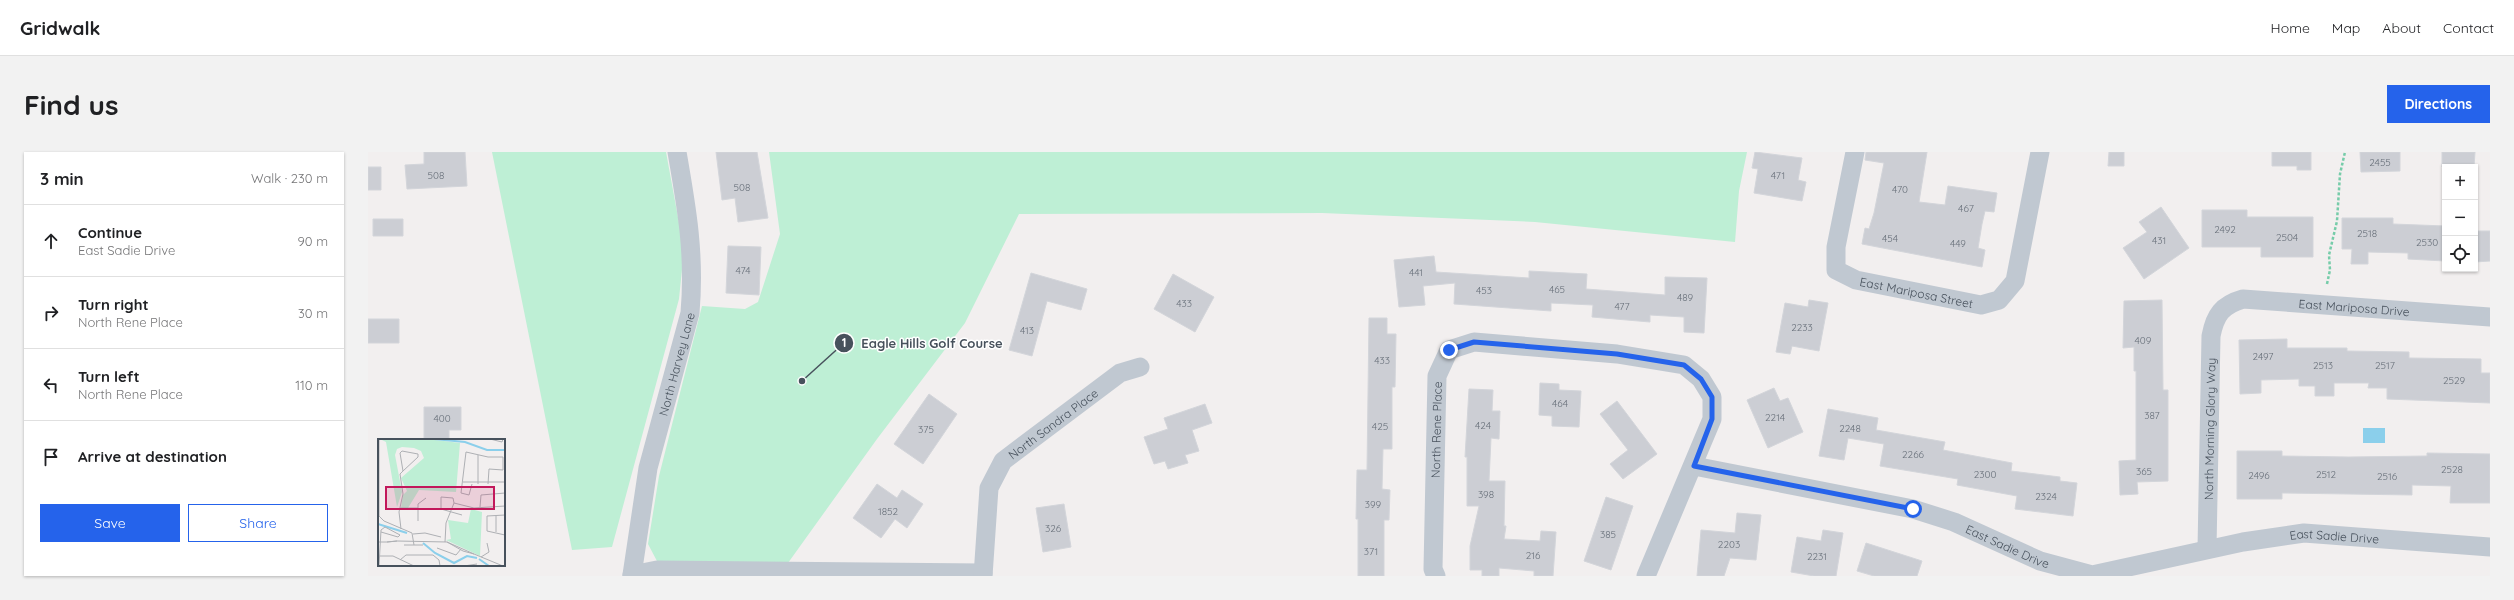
<!DOCTYPE html>
<meta charset="utf-8">
<style>
body{margin:0;font-family:Quicksand,sans-serif;background:#f2f2f2;color:#202124}
.controls{position:absolute;right:12px;top:12px;display:grid;overflow:hidden;border-radius:0px;box-shadow:0 1px 3px #0004}
.controls button{width:36px;height:36px;display:grid;place-items:center;padding:0;border:0;border-bottom:1px solid #e0e0e0;background:#fff;color:#202124;font:20px sans-serif}
.stop{position:absolute;width:12px;height:12px;margin:-9px;border:3px solid #2563eb;border-radius:50%;background:#fff}
.stop.end{background:#2563eb;border-color:#fff;box-shadow:0 1px 4px #0008}
.list{margin:0;padding:0;list-style:none}
h2{display:flex;justify-content:space-between;align-items:center;height:52px;margin:0;padding:0 16px;font-size:17px}
h2 small{font-size:13px;font-weight:400;color:#757577}
.list li{display:grid;grid-template-columns:26px 1fr auto;gap:12px;align-items:center;box-sizing:border-box;height:72px;padding:0 16px;border-top:1px solid #e0e0e0}
.list b{display:block;font-size:15px;white-space:nowrap}
.list p{margin:0;font-size:13px;white-space:nowrap;color:#757577}
.list em{font-size:13px;font-style:normal;color:#757577}
.actions{display:flex;gap:8px;padding:12px 16px}
.actions a{flex:1;padding:9px 0;border:1px solid #2563eb;border-radius:0px;text-align:center;font-size:14px;color:#2563eb}
.actions .main{background:#2563eb;color:#fff}
.icon{flex:none;width:22px;height:22px;fill:none;stroke:currentColor;stroke-width:2;stroke-linecap:round;stroke-linejoin:round}
.map{position:relative;flex:none;width:2122px;height:424px;overflow:hidden;border-radius:0px}
header{display:flex;align-items:center;gap:24px;box-sizing:border-box;height:56px;padding:0 20px;background:#fff;border-bottom:1px solid #e0e0e0}
header strong{font-size:19px}
nav{display:flex;gap:22px;margin-inline-start:auto;font-size:14px}
.intro{display:flex;align-items:center;justify-content:space-between;box-sizing:border-box;height:96px;padding:0 24px}
h1{margin:0;font-size:28px}
.button{padding:10px 18px;border-radius:0px;background:#2563eb;color:#fff;font-size:14px;font-weight:700}
main{display:flex;gap:24px;padding:0 24px}
aside{flex:1;background:#fff;border-radius:0px;box-shadow:0 1px 3px #0004}
.map>svg:first-child{display:block}
</style>
<header>
<strong>Gridwalk</strong>
<nav><a>Home</a><a>Map</a><a>About</a><a>Contact</a></nav>
</header>
<div class="intro"><h1>Find us</h1><a class="button">Directions</a></div>
<main>
<aside>
<h2>3 min<small>Walk · 230 m</small></h2>
<ul class="list">
<li><svg class="icon" aria-label="ahead" viewBox="0 0 24 24"><path d="M12 20V5M6 11l6-6 6 6"/></svg><div><b>Continue</b><p>East Sadie Drive</p></div><em>90 m</em></li>
<li><svg class="icon" aria-label="right" viewBox="0 0 24 24"><path d="M7 20v-9h11M14 6l5 5-5 5"/></svg><div><b>Turn right</b><p>North Rene Place</p></div><em>30 m</em></li>
<li><svg class="icon" aria-label="left" viewBox="0 0 24 24"><path d="M17 20v-9H6M10 6l-5 5 5 5"/></svg><div><b>Turn left</b><p>North Rene Place</p></div><em>110 m</em></li>
<li><svg class="icon" aria-label="arrive" viewBox="0 0 24 24"><path d="M6 21V4h12l-3 4 3 4H6"/></svg><div><b>Arrive at destination</b></div></li>
</ul>
<div class="actions"><a class="main">Save</a><a>Share</a></div>
</aside>
<div class="map">
<svg width="2122" height="424" viewBox="0 0 2122 424">
<rect width="100%" height="100%" fill="#f2efef"/>
<path fill="#beefd5" d="M124 0H298L316 98 311 147 244 395 204 398Z
M401 0H1379L1371 39 1367 90 1167 70 954 61 651 62 597 171 509 287 420 411H290L280 392 291 324 334 154 377 157 390 150 412 82Z"/>
<path fill="#8bcfeb" d="M1995 276H2017V291H1995Z"/>
<path fill="#ccced4" stroke="#d3d5da" d="M56 0H97L99 34 39 37 37 13 56 12Z
M348 0H389L400 66 370 70 367 46 354 48Z
M1387 0 1434 6 1430 28 1438 30 1434 49 1386 41 1390 17 1384 16Z
M1498 0H1559L1551 50 1577 53 1580 34 1629 41 1626 60 1617 59 1614 72 1610 96 1617 98 1614 115 1494 92 1497 76 1501 77 1506 61 1516 11 1497 8Z
M1741 0H1756V14H1740Z
M1904 0H1943V18H1929V14H1904Z
M1992 0H2032V19L1993 20Z
M2074 0H2107L2106 15H2074Z
M0 15H13V38H0Z
M1793 55 1821 96 1776 127 1755 96 1779 80 1771 70Z
M1834 58H1879V65H1945V105H1893V95H1834Z
M1974 66H2025V72L2077 74V109L2040 107V101L2000 100V112H1983L1984 97H1974Z
M5 67H35V84H5Z
M2107 79H2122V109L2107 110Z
M360 94 393 95 391 143 358 141Z
M1066 104 1068 120 1161 126V119L1219 122 1218 137 1297 143V125L1339 126 1336 181 1316 180V165L1282 163V170L1224 165 1225 153 1183 151V159L1086 152 1087 131 1055 134 1057 153 1031 155 1026 108Z
M663 121 719 137 713 158 679 149 664 204 641 198Z
M805 122 846 145 827 180 786 157Z
M1441 148 1460 151 1451 199 1424 194 1422 202 1408 200 1417 151 1440 155Z
M1794 148 1795 238H1800V329L1769 330 1770 342 1752 343 1751 309 1768 308V219H1766V195L1755 196 1756 149Z
M1001 166H1019V182H1028L1027 235H1024V297H1015L1014 337 1022 338 1021 368H1016V424H990V367H988L989 318H999Z
M0 167H31V191H0Z
M1919 187V196H1979V199L2041 200V206L2113 207V221H2122V251L2019 247V236H2000L2001 231H1966V244H1947V234H1931V227L1893 228V241L1872 242 1871 188Z
M1172 231 1191 232V238L1213 239 1211 275 1184 274V264L1171 263Z
M1406 236 1412 249 1420 246 1435 280 1400 296 1379 248Z
M1101 237 1125 238 1124 259H1132L1131 287 1123 286 1121 329H1137L1136 374H1138L1136 387 1172 389 1173 379 1188 380 1185 424H1166V419L1131 416V424H1114V418H1102V394L1111 354H1099V305H1097Z
M561 242 589 262 555 312 526 292Z
M1249 249 1289 302 1255 327 1242 312 1260 298 1232 262Z
M837 252 844 271 824 278 831 299 817 303 820 311 800 317 797 309 786 312 776 285 800 277 796 266Z
M56 255H93V278H81V288H56Z
M1460 257 1510 266 1508 278 1577 290 1575 298 1644 311 1643 319 1692 325V329L1709 331 1705 364 1647 357 1649 344 1589 333 1590 327 1512 314 1516 292 1480 286 1476 308 1451 304Z
M1869 299H1914V304L1981 305 2059 304V301L2122 302V351H2082L2083 334 2044 333V343L1914 341V347H1869Z
M509 332 529 346 534 338 555 352 539 376 527 367 513 386 485 366Z
M1238 345 1265 354 1243 418 1216 409Z
M696 352 703 395 675 400 668 356Z
M1369 361 1393 363 1388 408 1362 406 1356 424H1329L1333 378 1367 381Z
M1455 378 1475 381 1468 424H1446L1423 420 1429 385 1453 389Z
M1498 391 1554 409 1549 424H1506L1489 419Z"/>
<g fill="none" stroke-linecap="round" stroke-linejoin="round">
<path stroke="#76cca9" stroke-width="2.5" stroke-dasharray="3 2" stroke-linecap="butt" d="M1959 132 1962 118 1961 103 1969 69 1972 22 1977 0"/>
<g stroke="#c0c8d1" stroke-width="19">
<path id="s1" d="M1487 0 1468 95V118L1488 128 1613 153 1631 148 1647 129 1672 0"/>
<path id="s2" d="M1326 314 1545 357 1586 370 1672 409 1724 423 1875 390 1936 381 2122 395"/>
<path id="s3" d="M1839 397 1843 184C1847 163 1854 153 1875 147L2122 165"/>
<path id="s4" d="M264 423 280 316 322 161C327 103 319 57 309 0"/>
<path d="M264 423 289 418 615 421"/>
<path id="s5" d="M615 424 621 336 635 309 752 221 772 215"/>
<path id="s6" d="M1068 424 1065 417 1069 224 1081 198 1106 190 1249 202 1316 213 1333 227 1344 245V267L1278 424"/>
</g>
</g>
<g fill="none" stroke-linecap="round" stroke-linejoin="round">
<path stroke="#2563eb" stroke-width="5" d="M1081 198 1106 190 1249 202 1316 213 1333 227 1344 245V267L1326 314 1545 357"/>
</g>
<g text-anchor="middle" dominant-baseline="central" stroke-width="3" stroke-linejoin="round" paint-order="stroke">
<g font-size="10" fill="#68707a">
<text x="2012" y="10">2455</text>
<text x="68" y="23">508</text>
<text x="1410" y="23">471</text>
<text x="374" y="35">508</text>
<text x="1532" y="37">470</text>
<text x="1598" y="56">467</text>
<text x="1857" y="77">2492</text>
<text x="1999" y="81">2518</text>
<text x="1919" y="85">2504</text>
<text x="1522" y="86">454</text>
<text x="1791" y="88">431</text>
<text x="2059" y="90">2530</text>
<text x="1590" y="91">449</text>
<text x="375" y="118">474</text>
<text x="1048" y="120">441</text>
<text x="1189" y="137">465</text>
<text x="1116" y="138">453</text>
<text x="1317" y="145">489</text>
<text x="816" y="151">433</text>
<text x="1254" y="154">477</text>
<text x="1434" y="175">2233</text>
<text x="659" y="178">413</text>
<text x="1775" y="188">409</text>
<text x="1895" y="204">2497</text>
<text x="1014" y="208">433</text>
<text x="1955" y="213">2513</text>
<text x="2017" y="213">2517</text>
<text x="2086" y="228">2529</text>
<text x="1192" y="251">464</text>
<text x="1784" y="263">387</text>
<text x="1407" y="265">2214</text>
<text x="74" y="266">400</text>
<text x="1115" y="273">424</text>
<text x="1012" y="274">425</text>
<text x="1482" y="276">2248</text>
<text x="558" y="277">375</text>
<text x="1545" y="302">2266</text>
<text x="2084" y="317">2528</text>
<text x="1776" y="319">365</text>
<text x="1617" y="322">2300</text>
<text x="1958" y="322">2512</text>
<text x="1891" y="323">2496</text>
<text x="2019" y="324">2516</text>
<text x="1118" y="342">398</text>
<text x="1678" y="344">2324</text>
<text x="1005" y="352">399</text>
<text x="520" y="359">1852</text>
<text x="685" y="376">326</text>
<text x="1240" y="382">385</text>
<text x="1361" y="392">2203</text>
<text x="1003" y="399">371</text>
<text x="1165" y="403">216</text>
<text x="1449" y="404">2231</text>
</g>
<g font-size="12" fill="#47515c" stroke="#fff">
<text stroke="none"><textPath href="#s1" startOffset="204">East Mariposa Street</textPath></text>
<text stroke="none"><textPath href="#s3" startOffset="377">East Mariposa Drive</textPath></text>
<text stroke="none"><textPath href="#s4" startOffset="216">North Harvey Lane</textPath></text>
<text stroke="none"><textPath href="#s5" startOffset="181">North Sandra Place</textPath></text>
<text stroke="none"><textPath href="#s3" startOffset="120">North Morning Glory Way</textPath></text>
<text stroke="none"><textPath href="#s6" startOffset="147">North Rene Place</textPath></text>
<text stroke="none"><textPath href="#s2" startOffset="661">East Sadie Drive</textPath></text>
<text stroke="none"><textPath href="#s2" startOffset="325">East Sadie Drive</textPath></text>
</g>
</g>
<g transform="translate(10 287)">
<rect width="127" height="127" fill="#f2efef"/>
<path d="M2 0H49L82 4 78 53 41 51 30 69H23L25 56 29 52 23 39 46 19 43 12 36 9 24 8 19 10 17 16 24 53 19 68 8 3ZM93 70 104 73 102 117 68 101 73 100 70 81 90 84Z" fill="#beefd5"/>
<path fill="none" stroke="#8bcfeb" stroke-width="2" d="M56 0 87 3 109 11H127M0 85 29 94M45 104 57 114 76 124 89 117 99 119M101 120 111 127"/>
<path fill="none" stroke="#aeb0b4" stroke-width="1" d="M1 0V77L6 82 34 94 36 106M112 0 124 3 125 0M85 43H127M94 45 91 56 83 54 88 13 110 18H125V31M100 45V16M110 45 111 30 125 31M76 64 75 59 63 58V70L84 76M76 64 96 69 127 67M102 68 103 56 127 54M22 69H40M127 76 109 77V92L127 96M40 82V65L48 59M23 90 21 73 25 55 22 35 25 32 22 14 24 12 40 15V18L25 32M3 93 20 98 22 96M118 93V77M35 95 47 94 63 98M19 102 69 103M1 103H9L19 102 9 103M67 103 68 84 76 64M69 103 96 115 85 112ZM26 106H45M59 109 78 116 83 110M96 115 125 127M0 117H15L36 127M103 118 111 113 109 104M22 121 28 116H55L61 121 62 127M1 127 3 91 7 88 22 96M86 127 99 125"/>
<path fill="#c2185b" fill-opacity="0.15" stroke="#c2185b" stroke-width="2" d="M8 48H116V70H8Z"/>
<rect width="127" height="127" fill="none" stroke="#47515c" stroke-width="2"/>
</g>
<path fill="none" stroke="#47515c" stroke-width="1.5" d="M434 229L476 191"/>
<g fill="#47515c" stroke="#fff" stroke-width="1.5">
<circle cx="434" cy="229" r="4"/>
<circle cx="476" cy="191" r="10"/>
</g>
<g font-size="12" text-anchor="middle" font-weight="bold" fill="#fff">
<text x="476" y="195">1</text>
</g>
<g font-size="13" text-anchor="middle" font-weight="bold" fill="#47515c" stroke="#fff" stroke-width="3" stroke-linejoin="round" paint-order="stroke">
<text x="564" y="196">Eagle Hills Golf Course</text>
</g>
</svg>
<div class="controls">
<button>+</button>
<button>−</button>
<button><svg class="icon" aria-label="locate" viewBox="0 0 24 24"><circle cx="12" cy="12" r="6"/><path d="M12 2v4M12 18v4M2 12h4M18 12h4"/></svg></button>
</div>
<div class="stop" style="left:1545px;top:357px"></div>
<div class="stop end" style="left:1081px;top:198px"></div>
</div>
</main>
